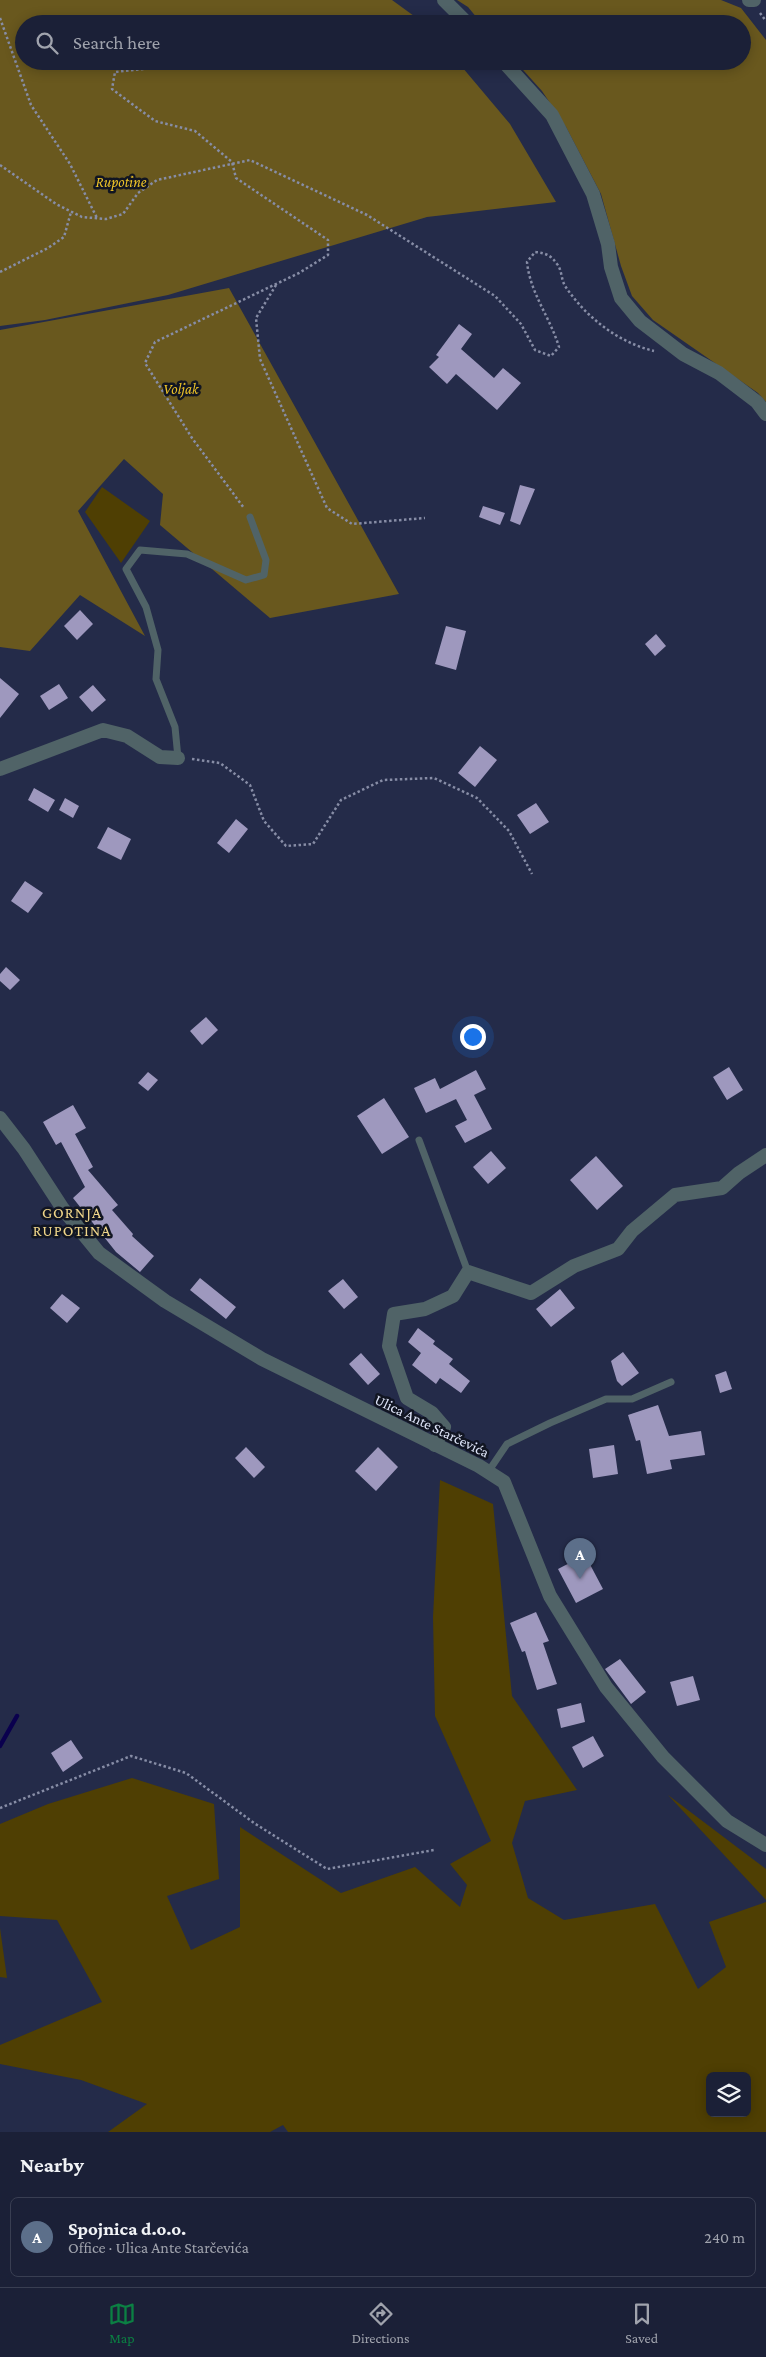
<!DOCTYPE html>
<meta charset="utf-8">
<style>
body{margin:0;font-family:"Crimson Pro",serif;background:#24283f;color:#f1f3f6}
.controls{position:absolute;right:15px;bottom:15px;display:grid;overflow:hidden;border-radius:8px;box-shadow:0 2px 12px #0003}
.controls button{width:45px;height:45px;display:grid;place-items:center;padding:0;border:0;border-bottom:1px solid #393e52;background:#1b2037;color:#f1f3f6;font:25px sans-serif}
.you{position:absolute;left:472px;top:1036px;width:18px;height:18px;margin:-12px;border:4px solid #fff;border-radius:50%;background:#1a73e8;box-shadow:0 0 0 8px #1a73e833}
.badge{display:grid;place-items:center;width:32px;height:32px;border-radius:50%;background:#0b8043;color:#fff;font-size:16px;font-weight:700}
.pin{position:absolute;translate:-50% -41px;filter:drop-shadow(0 1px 2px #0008)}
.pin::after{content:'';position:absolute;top:26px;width:18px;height:15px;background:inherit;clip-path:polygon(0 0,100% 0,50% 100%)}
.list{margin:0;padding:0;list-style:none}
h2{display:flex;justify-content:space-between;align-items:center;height:65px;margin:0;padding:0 20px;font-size:21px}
h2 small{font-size:16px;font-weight:400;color:#a0a3ad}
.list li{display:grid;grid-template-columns:32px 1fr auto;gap:15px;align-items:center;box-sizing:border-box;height:80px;margin:0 10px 10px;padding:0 10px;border:1px solid #393e52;border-radius:8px}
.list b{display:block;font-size:19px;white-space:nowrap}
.list p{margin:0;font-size:16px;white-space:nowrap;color:#a0a3ad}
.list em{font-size:16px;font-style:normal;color:#a0a3ad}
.icon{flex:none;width:28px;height:28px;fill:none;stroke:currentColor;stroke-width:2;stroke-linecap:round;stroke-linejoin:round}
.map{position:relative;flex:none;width:766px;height:2132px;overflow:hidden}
.search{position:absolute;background:#1b2037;box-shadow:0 2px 12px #0003;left:15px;right:15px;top:15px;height:55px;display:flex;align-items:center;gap:12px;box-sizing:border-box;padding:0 18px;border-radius:28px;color:#a0a3ad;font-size:19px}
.sheet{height:155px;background:#1b2037}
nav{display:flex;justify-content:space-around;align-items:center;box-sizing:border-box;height:70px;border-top:1px solid #393e52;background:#1b2037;font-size:14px;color:#a0a3ad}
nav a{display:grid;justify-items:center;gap:2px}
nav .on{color:#0b8043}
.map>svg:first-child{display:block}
</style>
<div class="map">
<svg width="766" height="2132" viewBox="0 0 766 2132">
<rect width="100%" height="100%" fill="#242b49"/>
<path fill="#4f3f03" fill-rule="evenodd" d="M102 487 150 521 121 563 85 512Z
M440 1480 493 1504 512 1696 577 1790 525 1801 512 1843 528 1898 564 1920 655 1904 698 1989 726 1967 709 1922 766 1902V2132H288L283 2125 270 2132H108L147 2104 81 2080 0 2064V2045L102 2002 57 1920 0 1916V1824L48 1804 132 1778 214 1804 219 1879 167 1896 191 1950 240 1927V1827L341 1893 415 1867 460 1907 467 1885 450 1864 491 1841 435 1716 433 1617ZM710 2076H747V2113H710Z
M668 1795 766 1869V1900Z
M0 1928 7 1978 0 1977Z"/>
<path fill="#69581e" d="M0 0H392L425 24H24V61H457L510 124 556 202 427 217 168 295 45 320 0 326Z
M457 0H721L741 8 766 40V402L758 393 653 320 632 296 621 266 601 194 566 127 542 91 515 61H742V24H482L468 7Z
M229 288 399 594 270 618 160 525 163 494 124 459 78 511 145 636 80 595 30 651 0 647V330Z"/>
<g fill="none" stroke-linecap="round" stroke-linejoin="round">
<path stroke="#0a004e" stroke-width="4.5" d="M0 1746 17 1716"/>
</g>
<path fill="#9e98be" d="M459 324 472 334 461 349 494 378 503 368 521 383 497 410 456 374 447 384 429 367 439 357 436 355Z
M520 485 535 489 520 525 510 521Z
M483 506 505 513 500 525 479 517Z
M80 610 93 624 77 640 64 626Z
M446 626 466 631 456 670 435 664Z
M656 634 666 646 655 656 645 644Z
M0 678 19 694 0 718Z
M59 684 68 698 49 710 40 696Z
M93 685 106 700 92 712 79 697Z
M480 746 497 760 475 787 458 773Z
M34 788 55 800 48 812 28 800Z
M65 798 79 806 73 818 59 810Z
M536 803 549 822 530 834 517 815Z
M236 819 248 829 229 853 217 843Z
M108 827 131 839 121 860 97 848Z
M25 881 43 893 28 913 11 901Z
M6 967 20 980 10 990 0 981V974Z
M206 1017 218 1030 202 1045 190 1031Z
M729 1067 743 1090 727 1100 713 1077Z
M476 1070 486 1089 474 1095 492 1129 465 1143 455 1126 467 1120 456 1099 426 1113 414 1088 435 1078 440 1089Z
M148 1072 158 1080 148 1091 138 1083Z
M384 1098 409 1137 382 1154 357 1116Z
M73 1105 86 1128 75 1134 93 1167 88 1170 118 1205 112 1210 133 1234 132 1236 154 1256 140 1272 116 1252 73 1198 85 1187 61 1142 56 1145 43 1122Z
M491 1151 506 1168 488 1184 473 1167Z
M596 1156 623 1186 597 1210 570 1180Z
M200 1278 236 1307 226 1319 190 1290Z
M343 1279 358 1297 344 1309 328 1291Z
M560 1289 575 1308 551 1327 536 1309Z
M62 1294 80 1308 67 1323 50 1308Z
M418 1328 435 1341 433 1344 453 1359 449 1364 470 1381 461 1393 440 1378 436 1384 412 1365 421 1353 408 1342Z
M623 1352 639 1373 622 1386 617 1381 611 1361Z
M361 1353 380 1374 368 1385 349 1364Z
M726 1371 732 1389 720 1393 715 1375Z
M658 1405 669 1436 701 1431 705 1455 670 1460 672 1469 647 1474 640 1440 636 1441 628 1415Z
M614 1445 618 1474 593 1478 589 1449Z
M246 1447 265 1467 254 1478 235 1458Z
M378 1447 398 1467 376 1491 355 1471Z
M585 1555 603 1589 576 1603 558 1569Z
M536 1612 549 1641 543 1643 557 1684 537 1690 525 1651 522 1652 510 1623Z
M620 1659 646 1692 631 1704 605 1669Z
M693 1676 700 1700 677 1706 670 1682Z
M581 1703 585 1722 561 1728 557 1709Z
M593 1736 604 1756 583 1768 572 1747Z
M71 1740 83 1758 63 1772 51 1753Z"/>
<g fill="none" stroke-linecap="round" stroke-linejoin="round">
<path stroke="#878da6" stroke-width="2.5" stroke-dasharray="2.5 2.5" stroke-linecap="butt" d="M760 13 766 21
M0 18 31 105 70 164 97 218
M218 61 115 72 112 89 155 121 195 131 232 162 236 178 328 240V255L299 273 155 342 145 363 192 438 244 508
M0 165 56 204 82 217 106 219 123 214 138 193 157 180 250 160 367 215 495 296 521 324 535 350 551 356 559 347C550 317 530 293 527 262L535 252C545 253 551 255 557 264 562 270 561 279 565 286 586 317 617 342 654 351
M0 272 48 248 64 237 71 212
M276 285 256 318 260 359 327 508 352 524 425 518
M192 759 220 763 250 785 264 821 286 846 313 844 341 800 383 780 434 778 477 798 509 831 532 874
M0 1808 131 1756 186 1773 254 1823 327 1869 434 1850"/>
<path stroke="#506367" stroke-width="7" d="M178 758 175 727 156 679 158 650 146 607 126 569 140 550 187 554 246 580 264 575 266 560 250 517
M419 1140 468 1272
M488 1472 507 1444 550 1423 606 1399H632L671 1382"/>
<path stroke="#506367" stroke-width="14" d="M0 769 103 730 127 736 160 757 178 758
M435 1445 444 1427 432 1413 407 1398 389 1346 394 1314 425 1309 453 1296 468 1272 531 1293 574 1266 618 1249 632 1231 675 1195 722 1188 739 1173 766 1155"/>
<path stroke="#506367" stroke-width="14" d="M444 0 468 24
M749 0H754
M503 61 552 115 593 194 608 244 611 267 621 298 640 321 683 354 719 373 757 402 766 414
M0 1118 24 1149 63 1209 99 1253 165 1301 262 1359 479 1466 504 1482 550 1596 606 1687 663 1757 727 1821 766 1845"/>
</g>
<g text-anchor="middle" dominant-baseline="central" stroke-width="5" stroke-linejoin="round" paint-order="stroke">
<g font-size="15" font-style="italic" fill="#ecc228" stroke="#111522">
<text x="121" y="182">Rupotine</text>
<text x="181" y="389">Voljak</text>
</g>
<g font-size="15" fill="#dfe5f9" stroke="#111522">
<text transform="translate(432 1426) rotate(26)">Ulica Ante Starčevića</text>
</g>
<g font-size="16" letter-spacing="1" fill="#efd589" stroke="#111522">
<text x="72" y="1212">GORNJA<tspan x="72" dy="18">RUPOTINA</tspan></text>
</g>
</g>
</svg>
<div class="controls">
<button><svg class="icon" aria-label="layers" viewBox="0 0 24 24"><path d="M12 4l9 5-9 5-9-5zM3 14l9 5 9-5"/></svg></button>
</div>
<div class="you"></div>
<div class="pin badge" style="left:580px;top:1579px;background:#5c6f8a">A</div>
<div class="search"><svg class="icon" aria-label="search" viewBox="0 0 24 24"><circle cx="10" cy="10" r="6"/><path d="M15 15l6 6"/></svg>Search here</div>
</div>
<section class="sheet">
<h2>Nearby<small></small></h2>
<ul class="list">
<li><span class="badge" style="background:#5c6f8a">A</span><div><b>Spojnica d.o.o.</b><p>Office · Ulica Ante Starčevića</p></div><em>240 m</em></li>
</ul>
</section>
<nav>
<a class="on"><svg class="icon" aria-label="map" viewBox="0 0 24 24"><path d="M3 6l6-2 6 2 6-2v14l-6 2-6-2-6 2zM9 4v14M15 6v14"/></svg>Map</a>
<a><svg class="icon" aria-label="directions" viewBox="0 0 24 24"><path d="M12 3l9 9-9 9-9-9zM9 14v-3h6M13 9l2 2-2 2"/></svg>Directions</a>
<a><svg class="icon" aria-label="saved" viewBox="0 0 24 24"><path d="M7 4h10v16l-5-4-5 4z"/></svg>Saved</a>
</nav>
